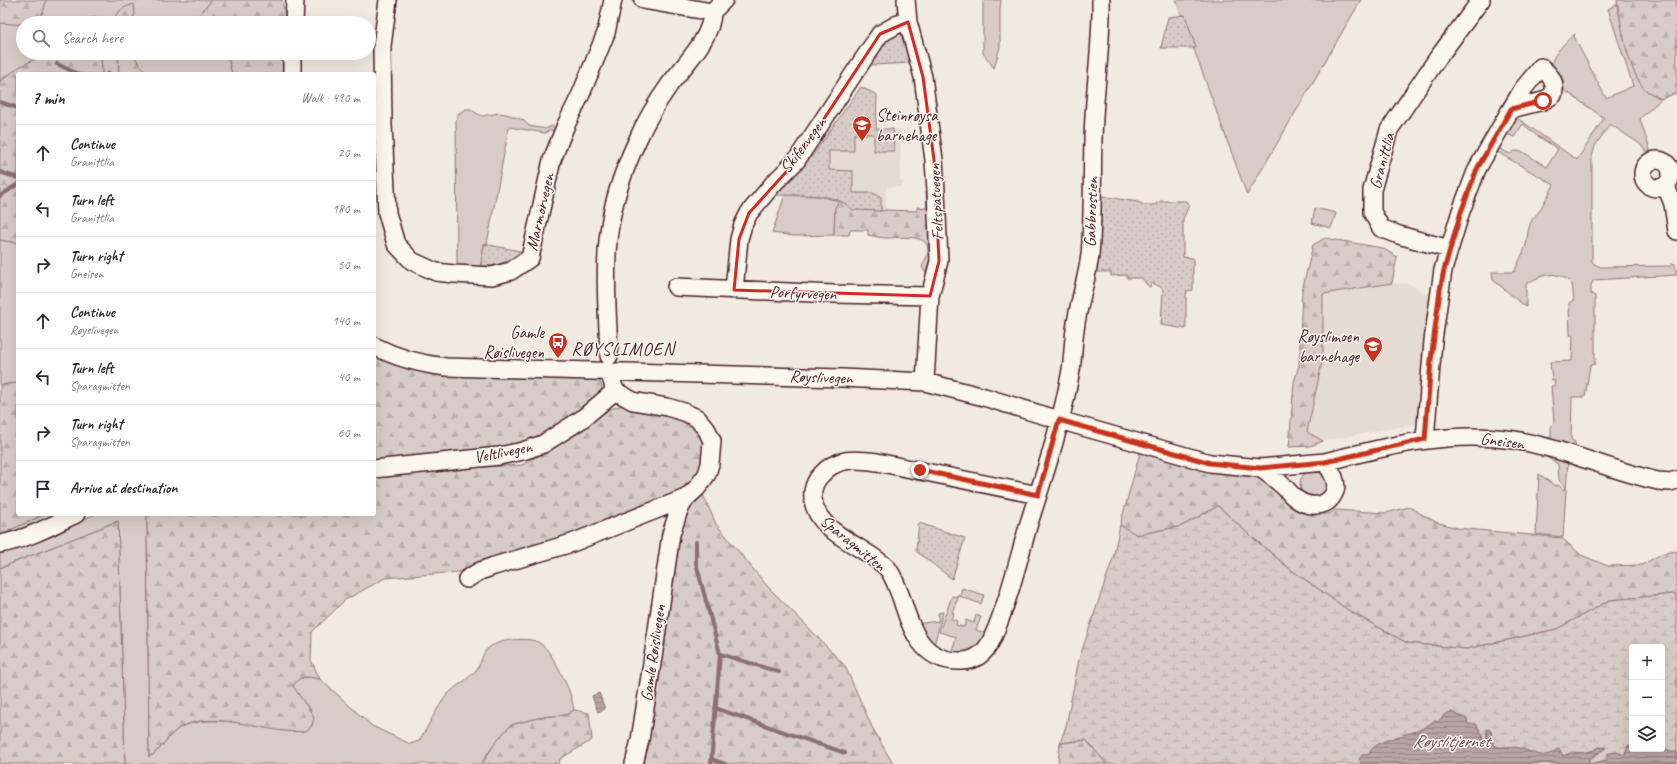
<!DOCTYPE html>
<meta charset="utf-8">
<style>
body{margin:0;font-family:Caveat,sans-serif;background:#f2f2f3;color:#2b2b33}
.controls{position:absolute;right:12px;bottom:12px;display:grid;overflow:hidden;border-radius:4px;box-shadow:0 4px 16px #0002}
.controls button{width:36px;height:36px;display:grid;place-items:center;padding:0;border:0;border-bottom:1px solid #e1e1e2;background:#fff;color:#2b2b33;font:20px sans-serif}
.stop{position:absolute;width:12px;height:12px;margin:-9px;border:3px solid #c8321e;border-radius:50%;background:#fff}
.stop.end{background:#c8321e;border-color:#fff;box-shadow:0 1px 4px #0008}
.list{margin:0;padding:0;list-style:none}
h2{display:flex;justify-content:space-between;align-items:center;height:52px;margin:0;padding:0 16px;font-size:17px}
h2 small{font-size:13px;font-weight:400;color:#7c7c81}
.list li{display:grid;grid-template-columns:26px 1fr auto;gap:12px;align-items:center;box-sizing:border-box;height:56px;padding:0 16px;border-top:1px solid #e1e1e2}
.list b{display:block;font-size:15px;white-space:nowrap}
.list p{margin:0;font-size:13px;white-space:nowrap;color:#7c7c81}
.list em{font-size:13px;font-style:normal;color:#7c7c81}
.icon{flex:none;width:22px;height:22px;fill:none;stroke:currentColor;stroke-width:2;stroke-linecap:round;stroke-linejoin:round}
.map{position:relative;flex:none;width:1677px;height:764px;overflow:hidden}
.search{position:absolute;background:#fff;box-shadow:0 4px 16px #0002;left:16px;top:16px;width:360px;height:44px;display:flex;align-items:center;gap:10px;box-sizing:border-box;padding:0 14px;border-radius:22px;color:#7c7c81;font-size:15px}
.panel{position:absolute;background:#fff;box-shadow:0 4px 16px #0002;left:16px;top:72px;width:360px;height:444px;border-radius:4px}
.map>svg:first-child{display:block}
</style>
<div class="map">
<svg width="1677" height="764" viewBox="0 0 1677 764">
<defs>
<pattern id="forest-firs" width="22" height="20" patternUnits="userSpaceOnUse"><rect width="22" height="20" fill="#d8ccc6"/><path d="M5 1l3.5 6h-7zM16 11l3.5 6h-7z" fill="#bbafaa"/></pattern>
<pattern id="wetland-marsh" width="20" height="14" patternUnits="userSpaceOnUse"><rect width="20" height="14" fill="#d8ccc6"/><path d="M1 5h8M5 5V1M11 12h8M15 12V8" fill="none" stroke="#bbafaa"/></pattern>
<pattern id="park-dots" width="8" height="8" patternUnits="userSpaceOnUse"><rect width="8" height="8" fill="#d8ccc6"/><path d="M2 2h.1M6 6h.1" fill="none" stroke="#bbafaa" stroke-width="1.8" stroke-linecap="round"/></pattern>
<pattern id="water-rules" width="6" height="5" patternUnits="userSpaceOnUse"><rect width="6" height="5" fill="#b8a4a2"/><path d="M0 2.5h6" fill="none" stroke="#988584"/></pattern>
</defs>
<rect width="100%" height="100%" fill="#f0eae0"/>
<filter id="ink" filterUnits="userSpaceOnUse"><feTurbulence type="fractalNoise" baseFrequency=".025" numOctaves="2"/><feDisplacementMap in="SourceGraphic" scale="8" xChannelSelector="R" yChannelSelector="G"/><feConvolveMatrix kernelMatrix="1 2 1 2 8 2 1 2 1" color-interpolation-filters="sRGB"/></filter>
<g filter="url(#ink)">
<path fill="#e4dbd2" d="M861 87 877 95 876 129H901L900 181 903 182 902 187H886V210L881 211 819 196 777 195 813 155Z
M1392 283 1409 284 1431 297 1422 413 1416 424 1323 441 1307 432 1323 358V293Z"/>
<path fill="#d8ccc6" stroke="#917678" d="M46 0H212L192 23H131L135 14 116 15 117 23H99V18L83 19 75 23H31L42 14Z
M983 0H1001L1000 9V47L994 68 983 53Z
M1176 0H1361L1247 195Z
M1617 4 1624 39 1647 91 1661 99 1640 119 1651 153H1647L1640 144 1610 124 1595 146 1592 157V261L1594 264 1601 267 1671 266 1672 263 1675 264 1677 275 1594 280 1591 285V294L1595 296V364L1590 365 1585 397H1572L1571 439 1575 442 1576 449 1528 437 1529 434 1551 438V427L1554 422 1551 386H1554L1555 381 1552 380 1550 362 1572 361 1573 336 1570 335 1569 303 1574 300 1572 284C1557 269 1543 274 1526 284V307L1493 280 1492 272H1514C1518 263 1523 254 1526 245 1528 234 1528 220 1538 213L1554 185 1494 150 1496 146 1500 149 1510 154 1515 151 1523 152 1547 167 1558 149 1536 135 1523 124 1514 137 1502 132 1512 116 1523 122 1577 160 1604 118 1564 90C1563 78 1553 72 1552 64 1551 56 1569 38 1575 34L1574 36 1576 41 1606 98 1633 86 1608 9Z
M0 23 23 24V53H48L1 79 0 82Z
M101 53H118L119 74H102Z
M133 53H223L228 58 232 74H147L137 61Z
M466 109H471L476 113 482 116 499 113 506 114 523 120 529 126 545 129 552 126 558 129 555 131 550 130 545 133 509 127 487 244H484L480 271 459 266 457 263 456 120 459 113Z
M785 195 819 196 839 201 835 208 834 235 794 236 772 233Z
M1315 208 1336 213 1331 228 1312 223Z
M0 240 18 243V383L0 385Z
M1541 453 1568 461 1563 537 1536 534 1539 474 1555 486 1558 485 1564 490 1565 487 1559 480 1558 464 1546 457H1541Z
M1300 484a14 14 0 1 1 28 0a14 14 0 1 1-28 0Z
M46 514H65L0 539V532L12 529Z
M96 514H147L149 757C164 749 168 733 183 726 212 714 258 726 288 731L311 710 303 701 293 686 296 681 301 678 309 677 320 679 372 726 410 744 419 741C428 727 437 707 447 695 456 685 469 680 477 669 481 664 482 655 486 650 492 644 503 641 511 640 541 637 545 644 558 668 566 683 571 692 574 710L566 715 542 717 511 725 487 754 482 764H125L118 521 0 568V551Z
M962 588 984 595 981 604 959 596 952 612 954 613 951 619 957 621 956 625 964 627 966 620 974 623 976 615 981 617 976 630 988 634 996 613 998 614C994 626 990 641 981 650 976 655 968 657 961 658 940 658 921 645 915 624L939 621 938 613 943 612 934 645 951 654 956 637 939 632 952 596 956 597 957 595H960Z"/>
<path fill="url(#forest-firs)" stroke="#917678" d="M0 0H46C45 4 44 12 41 15 31 27 14 24 0 23Z
M212 0H282L286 23H192Z
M1617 0H1677V94H1674L1661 99C1657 96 1651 94 1647 91 1628 75 1621 25 1617 0Z
M134 4 135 14 131 23H117L116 15 123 8Z
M99 17V23H75L83 19Z
M48 53H101L102 74H18V243L0 240V82L19 67Z
M118 53H133L137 61 147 74H119Z
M223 53H286L285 74H232L228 58Z
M926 191H929L934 215 930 273 925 272 922 267C941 233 910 237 887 238 881 238 874 236 868 235V230H850L849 235H834L835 208 839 201 881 211 886 210 917 211V207L927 208Z
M1325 238 1382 248 1397 257 1392 283 1323 294V358L1307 432 1323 441 1310 446 1289 447 1294 382 1299 365 1302 291 1313 245Z
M374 353 596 377C606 386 601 395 595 405L524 447 374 463Z
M18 383V514H46L12 529 0 532V385Z
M622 405C641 409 662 411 680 417 711 429 711 465 687 485 682 489 675 492 669 496L542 545 470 571 385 578 345 600 312 632 311 660 320 679C309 677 299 674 293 686L314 717 312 726 306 731C269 736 220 709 183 726 168 733 163 749 149 757L147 514H374V478L422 470 522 465 577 434 608 410Z
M1147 452 1228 473 1258 478 1265 480 1285 501 1294 506 1319 514H1329L1335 510 1386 513 1409 507 1436 522 1457 528 1562 538 1581 555 1608 566 1642 565 1663 553 1677 551V596L1674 594 1610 600 1557 629 1467 649 1407 643 1351 612 1290 569 1245 531 1218 506 1182 526 1137 535 1120 525 1140 453Z
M701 490 716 524 768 587 807 626 845 666 872 727 893 764H639L658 660 666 642 663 633 672 555 687 504Z
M118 521 125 764H0V568Z
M574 710 589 713 592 740 560 759 559 764H482L497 740 511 725 542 717 566 715Z
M1086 740 1107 764H1058L1060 743Z"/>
<path fill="url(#wetland-marsh)" stroke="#917678" d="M1218 506 1245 531 1290 569 1351 612 1407 643 1467 649 1557 629 1610 600 1674 594 1677 596V753L1662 748V647H1632V747L1628 745 1625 756 1616 752 1607 754 1608 760 1590 764 1588 761 1605 748 1582 753 1572 752 1563 756 1552 755 1537 756 1523 749 1511 747 1501 748 1493 745 1491 731 1487 729 1486 743 1483 744 1482 734 1468 724 1445 714 1438 722 1434 721C1414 737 1375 739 1362 764H1107L1086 740 1060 743 1066 726 1079 659 1113 558 1120 525 1137 535 1182 526Z"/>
<path fill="url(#park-dots)" stroke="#917678" d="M1185 15 1196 48H1161L1168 17Z
M897 32 905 36 913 63 873 65 868 62 882 39Z
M861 87 877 95 876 129H893L894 151H874V134H854V151H829V170L853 171V193H873L881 198V211L853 210C835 191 801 196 776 195L813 155Z
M1095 195 1138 202 1144 205H1154L1161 201H1186L1189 205 1183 219V257L1193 258V290L1187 291 1186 295V329L1161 325 1163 290 1161 287 1151 283 1150 287 1147 285 1142 278H1127V275L1111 276V272H1092Z
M484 244 520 251C509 262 497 267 481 266Z
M919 523 965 538 952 579 916 551Z"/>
<path fill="url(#water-rules)" stroke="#8c6f72" d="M599 693 605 709 598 712 592 696Z
M1451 712 1467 719 1468 724H1476L1482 734 1483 744 1486 743 1488 729 1491 731 1493 745C1502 749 1503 746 1512 747 1532 748 1540 764 1559 748L1563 756C1576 751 1590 755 1599 747L1606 748 1591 757 1588 761 1590 764 1607 760V754L1616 752 1625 755 1628 745 1632 747V749L1641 751 1643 749H1662V748L1677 753V764H1362L1359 759 1362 755 1369 754C1374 738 1413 735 1427 727 1430 725 1432 722 1434 720L1438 722 1445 714Z"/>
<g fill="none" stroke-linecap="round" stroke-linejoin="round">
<path stroke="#8c6f72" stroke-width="4" d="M57 64 78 74
M108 74 109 73
M0 102 18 108
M0 172 18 178
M0 196 18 184
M696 542V563L720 654 711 764
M720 654 779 672
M715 708 845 753
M711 759 725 764"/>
<g stroke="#4a1f2b" stroke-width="20">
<path id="minor" d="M388 0 382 46 383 125 387 213 396 244 412 261 436 272 454 274 492 276 511 271 530 258 552 160 565 127 581 94 606 33 613 0
M643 0 712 12
M906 0 908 22 923 77 934 160 936 191 939 261 930 296 925 382
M294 23 295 0
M292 74V53
M1643 174a14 14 0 1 1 28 0a14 14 0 1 1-28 0Z
M1666 186 1673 204 1677 231
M1449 249 1399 235 1381 228 1372 212V190L1389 130 1437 59 1481 0
M676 287 834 294 930 296
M734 290 739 239 743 225 749 213 773 184 796 161 880 34 898 24 908 22
M374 346C397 358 420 364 446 367L842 378 925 382 984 397 1059 420 1210 463 1260 468 1325 462C1332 472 1340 484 1333 495 1325 509 1306 507 1295 498 1290 494 1287 489 1282 485 1275 479 1268 473 1260 468
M609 356C608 318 604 279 608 241 611 205 623 171 638 139 646 120 658 101 670 84 685 64 712 38 712 12L724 0
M609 371 615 391 633 401 667 407 684 412 697 418 707 430 712 441 710 464 707 474 697 488 686 498 679 510 671 534 655 644 640 740 634 764
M1425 439 1433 341 1443 270 1461 211 1477 169 1511 109 1543 101 1553 95C1557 82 1550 75 1541 67L1523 89 1511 109
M1325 462C1388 446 1448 430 1514 440 1563 448 1609 470 1658 481L1670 482 1677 480
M374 469 499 456 523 451 543 444 582 419 615 391
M1038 495 877 462C856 459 836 457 821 475 815 481 812 490 813 498 815 533 866 546 888 569 894 577 897 587 901 597 911 628 921 662 961 661 976 661 986 652 992 639 1008 603 1018 561 1029 523 1045 473 1062 422 1071 370 1073 357 1073 343 1075 330 1078 304 1087 280 1090 255 1094 209 1091 163 1094 117 1096 78 1102 39 1101 0
M0 544C27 539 51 526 76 514
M467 579 480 571 494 566 572 543 686 498"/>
</g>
<use href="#minor" stroke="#fbf7ec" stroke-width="17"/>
</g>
</g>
<g fill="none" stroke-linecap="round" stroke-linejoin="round" filter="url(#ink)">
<path stroke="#c8321e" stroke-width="5" d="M920 470 1038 495 1059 420 1210 463 1260 468 1325 462 1425 439 1431 360 1440 290 1444 270 1461 212 1477 169 1511 109 1543 101"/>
</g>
<path fill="none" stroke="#d62828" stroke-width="3" stroke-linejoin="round" d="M908 22 923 77 934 160 939 261 930 296 734 290 739 239 749 213 796 161 880 34Z"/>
<defs>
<g id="school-pin" transform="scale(1)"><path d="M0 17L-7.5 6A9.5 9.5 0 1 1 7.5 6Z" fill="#c8321e" stroke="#fbf7ec"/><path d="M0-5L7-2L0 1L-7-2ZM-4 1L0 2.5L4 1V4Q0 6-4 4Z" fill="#fff"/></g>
<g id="bus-pin" transform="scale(1)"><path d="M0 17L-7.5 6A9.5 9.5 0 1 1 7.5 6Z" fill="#c8321e" stroke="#fbf7ec"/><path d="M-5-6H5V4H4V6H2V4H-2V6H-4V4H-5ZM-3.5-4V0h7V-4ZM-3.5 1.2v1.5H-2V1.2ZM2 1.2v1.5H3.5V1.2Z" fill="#fff"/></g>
</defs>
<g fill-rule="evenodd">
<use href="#school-pin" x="862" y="125"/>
<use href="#bus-pin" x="558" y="342"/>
<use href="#school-pin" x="1373" y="346"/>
</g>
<g text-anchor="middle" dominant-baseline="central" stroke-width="3" stroke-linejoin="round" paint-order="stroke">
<g font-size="17" fill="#4a1f2b" stroke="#fbf7ec" text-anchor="end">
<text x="876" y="115" text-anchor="start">Steinrøysa<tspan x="876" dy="20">barnehage</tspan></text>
<text x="544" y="332">Gamle<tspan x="544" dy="20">Røislivegen</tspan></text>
<text x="1359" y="336">Røyslimoen<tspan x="1359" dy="20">barnehage</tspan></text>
</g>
<g font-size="17" fill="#4a1f2b" stroke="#fbf7ec">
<text transform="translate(803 145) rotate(-53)">Skifervegen</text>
<text transform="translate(1382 161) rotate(-75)">Granittlia</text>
<text transform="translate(936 202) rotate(-93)">Feltspatvegen</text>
<text transform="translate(540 212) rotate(-77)">Marmorvegen</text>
<text transform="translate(1091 212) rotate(-88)">Gabbrostien</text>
<text transform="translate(803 293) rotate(2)">Porfyrvegen</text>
<text transform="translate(821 377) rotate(2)">Røyslivegen</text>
<text transform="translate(1502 441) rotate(7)">Gneisen</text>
<text transform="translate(503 452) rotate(-11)">Veltlivegen</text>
<text transform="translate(853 543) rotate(39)">Sparagmitten</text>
<text transform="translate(653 653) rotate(-82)">Gamle Røislivegen</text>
</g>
<g font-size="18" letter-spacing="1" fill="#4a1f2b" stroke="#fbf7ec">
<text x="623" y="349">RØYSLIMOEN</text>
</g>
<g font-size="18" font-style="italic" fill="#704e55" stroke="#fbf7ec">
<text x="1451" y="741">Røyslitjernet</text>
</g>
</g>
</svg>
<div class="controls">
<button>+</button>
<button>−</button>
<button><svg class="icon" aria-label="layers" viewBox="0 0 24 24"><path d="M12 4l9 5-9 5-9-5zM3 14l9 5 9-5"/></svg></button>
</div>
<div class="stop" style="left:1543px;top:101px"></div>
<div class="stop end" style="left:920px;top:470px"></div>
<div class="search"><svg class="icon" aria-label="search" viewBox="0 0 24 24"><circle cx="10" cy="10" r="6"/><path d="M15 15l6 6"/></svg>Search here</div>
<section class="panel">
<h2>7 min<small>Walk · 490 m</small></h2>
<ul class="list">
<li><svg class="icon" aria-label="ahead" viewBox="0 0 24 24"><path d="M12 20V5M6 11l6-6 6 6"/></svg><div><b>Continue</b><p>Granittlia</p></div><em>20 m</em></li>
<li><svg class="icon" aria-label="left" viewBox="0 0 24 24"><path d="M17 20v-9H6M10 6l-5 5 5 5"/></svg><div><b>Turn left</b><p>Granittlia</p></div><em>180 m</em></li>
<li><svg class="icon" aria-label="right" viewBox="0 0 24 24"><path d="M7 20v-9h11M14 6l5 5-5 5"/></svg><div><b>Turn right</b><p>Gneisen</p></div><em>50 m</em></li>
<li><svg class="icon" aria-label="ahead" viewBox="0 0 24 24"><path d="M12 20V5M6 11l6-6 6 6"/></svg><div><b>Continue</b><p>Røyslivegen</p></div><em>140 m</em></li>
<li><svg class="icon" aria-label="left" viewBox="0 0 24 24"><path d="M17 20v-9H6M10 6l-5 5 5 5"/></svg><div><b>Turn left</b><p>Sparagmitten</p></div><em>40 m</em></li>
<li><svg class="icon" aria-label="right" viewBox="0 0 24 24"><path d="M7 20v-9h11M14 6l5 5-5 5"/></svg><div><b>Turn right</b><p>Sparagmitten</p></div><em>60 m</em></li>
<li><svg class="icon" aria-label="arrive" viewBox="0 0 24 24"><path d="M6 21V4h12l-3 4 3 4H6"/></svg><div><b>Arrive at destination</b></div></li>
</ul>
</section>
</div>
